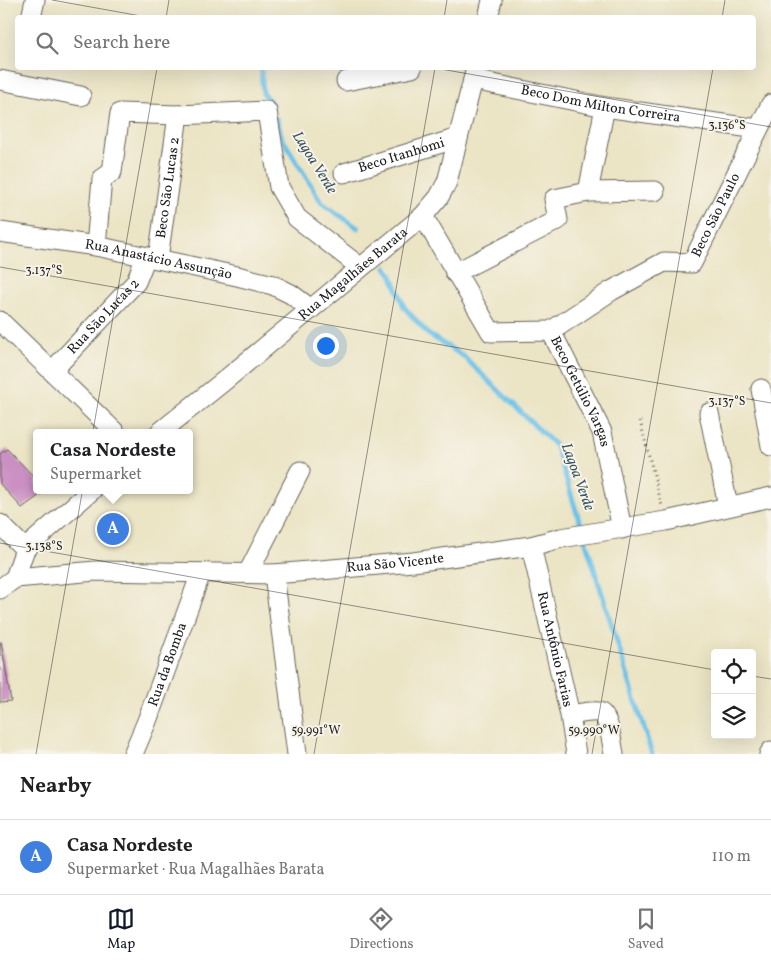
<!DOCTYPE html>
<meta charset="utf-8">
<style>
body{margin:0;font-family:Vollkorn,serif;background:#f2f2f2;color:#202124}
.controls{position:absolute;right:15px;bottom:15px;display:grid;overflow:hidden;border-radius:5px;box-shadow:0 5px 20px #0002}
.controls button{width:45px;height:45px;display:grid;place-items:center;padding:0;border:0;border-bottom:1px solid #e0e0e0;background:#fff;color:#202124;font:25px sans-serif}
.you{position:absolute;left:325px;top:345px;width:18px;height:18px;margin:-12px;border:4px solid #fff;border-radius:50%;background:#1a73e8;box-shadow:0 0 0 8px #1a73e833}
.badge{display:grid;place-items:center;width:32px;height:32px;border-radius:50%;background:#111827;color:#fff;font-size:16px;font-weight:700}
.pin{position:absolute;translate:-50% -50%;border:2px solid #fff;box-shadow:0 1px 5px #0006}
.popup{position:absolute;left:33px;top:429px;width:160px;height:65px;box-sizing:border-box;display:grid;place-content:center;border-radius:5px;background:#fff;filter:drop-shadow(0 1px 4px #0005);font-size:16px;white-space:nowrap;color:#757577}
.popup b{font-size:19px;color:#202124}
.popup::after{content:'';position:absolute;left:50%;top:100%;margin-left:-10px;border:10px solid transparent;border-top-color:#fff}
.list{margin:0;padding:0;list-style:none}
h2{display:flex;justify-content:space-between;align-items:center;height:65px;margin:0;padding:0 20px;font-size:21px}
h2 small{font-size:16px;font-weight:400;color:#757577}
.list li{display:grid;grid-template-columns:32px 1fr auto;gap:15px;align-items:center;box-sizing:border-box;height:75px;padding:0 20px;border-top:1px solid #e0e0e0}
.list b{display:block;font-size:19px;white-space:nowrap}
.list p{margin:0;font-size:16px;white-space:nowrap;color:#757577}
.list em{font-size:16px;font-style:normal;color:#757577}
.icon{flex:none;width:28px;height:28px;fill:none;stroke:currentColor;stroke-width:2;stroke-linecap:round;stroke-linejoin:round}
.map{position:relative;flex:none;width:771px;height:754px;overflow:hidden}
.search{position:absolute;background:#fff;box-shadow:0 5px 20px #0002;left:15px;right:15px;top:15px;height:55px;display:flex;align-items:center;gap:12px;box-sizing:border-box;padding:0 18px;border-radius:5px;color:#757577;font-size:19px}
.sheet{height:140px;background:#fff}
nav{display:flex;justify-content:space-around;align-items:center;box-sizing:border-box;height:70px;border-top:1px solid #e0e0e0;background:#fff;font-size:14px;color:#757577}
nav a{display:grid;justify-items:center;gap:2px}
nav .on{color:#111827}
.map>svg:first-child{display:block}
</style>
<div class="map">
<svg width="771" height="754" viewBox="0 0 771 754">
<rect width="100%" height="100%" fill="#f7f3e8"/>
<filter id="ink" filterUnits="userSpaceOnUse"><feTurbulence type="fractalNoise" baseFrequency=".02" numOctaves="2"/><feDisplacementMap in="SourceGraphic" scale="10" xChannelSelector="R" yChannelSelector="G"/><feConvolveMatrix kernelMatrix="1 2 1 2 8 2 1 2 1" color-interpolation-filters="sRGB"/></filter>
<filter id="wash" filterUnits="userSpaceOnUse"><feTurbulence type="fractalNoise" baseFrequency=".0096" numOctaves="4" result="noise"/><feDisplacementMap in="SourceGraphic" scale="20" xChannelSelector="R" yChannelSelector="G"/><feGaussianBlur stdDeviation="1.12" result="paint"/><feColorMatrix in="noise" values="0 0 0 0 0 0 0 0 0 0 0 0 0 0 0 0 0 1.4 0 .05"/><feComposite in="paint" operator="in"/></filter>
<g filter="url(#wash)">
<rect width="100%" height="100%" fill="#ebe4c5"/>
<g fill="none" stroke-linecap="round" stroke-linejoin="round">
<path stroke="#6cc2e9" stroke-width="5" d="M261 68 263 93 273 106
M277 119 282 138 322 203 358 228
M386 267 392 276 404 307 428 334 463 356 556 446 652 754"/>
</g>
<g id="blocks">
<path fill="#ca8fc3" d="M7 449 37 480V490H47L22 508 0 484V454Z
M0 642H1L11 701 0 702Z"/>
</g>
</g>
<g filter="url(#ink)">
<use href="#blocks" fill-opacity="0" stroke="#646257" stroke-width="1"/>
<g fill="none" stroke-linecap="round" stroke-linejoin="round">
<g stroke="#646257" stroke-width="21">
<g id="minor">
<path d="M31 18 35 0"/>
<path d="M488 18 492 0"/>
<path d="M0 80 81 96"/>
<path id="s1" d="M473 80 605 107 758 129"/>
<path d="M346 81 412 68"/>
<path id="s2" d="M344 173 458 138"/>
<path d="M588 192 655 191"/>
<path id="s3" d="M423 216 491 332 551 331 602 432 622 529"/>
<path id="s4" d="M0 232 96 246 237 276 273 285 291 294 311 309"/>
<path d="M96 246 102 179 112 172 120 113 178 115 267 111 279 187 297 218 360 267"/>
<path id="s5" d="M158 259 178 115"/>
<path d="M455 273 558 220 554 199 588 192 605 107"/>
<path d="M0 321 116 433"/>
<path id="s6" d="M551 331 611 291 664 262 692 263 771 104"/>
<path id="s7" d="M52 371 136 282 146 257"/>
<path d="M761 389 771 446"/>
<path d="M709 413 728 506"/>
<path id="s8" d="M159 433 224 381 423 216 439 197 447 182 476 68"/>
<path d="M0 524 25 549"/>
<path id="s9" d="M531 546 570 715 576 754"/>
<path d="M248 573 300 471"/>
<path d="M274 574 297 754"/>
<path id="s10" d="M15 578 96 571 274 574 413 562 531 546 561 538 666 521 771 497"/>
<path d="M0 589 15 578 25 549 92 490"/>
<path d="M570 715C578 714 589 711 598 712 609 713 612 744 614 754"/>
<path id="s11" d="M133 754 147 721 201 573"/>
<path d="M769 754 771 751"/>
</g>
</g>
<path stroke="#646257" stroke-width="3" stroke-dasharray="1 4" stroke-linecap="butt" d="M640 421 662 506"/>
<use href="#minor" stroke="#fff" stroke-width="19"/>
</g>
</g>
<path fill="none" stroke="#1c1c1c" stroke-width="1" stroke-opacity="0.45" d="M52 0 152 18M166 18 169 0M444 18 447 0M722 18 725 0M435 68 771 127M0 267 771 403M0 543 715 670M752 676 771 679M36 754 157 68M314 754 435 68M592 754 713 68"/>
<g text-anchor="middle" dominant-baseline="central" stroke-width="4" stroke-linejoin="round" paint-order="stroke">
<g font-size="14" fill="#1c1c1c" stroke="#f7f3e8">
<text stroke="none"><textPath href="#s1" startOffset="130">Beco Dom Milton Correira</textPath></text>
<text stroke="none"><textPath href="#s2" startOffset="60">Beco Itanhomi</textPath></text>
<text stroke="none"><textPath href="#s5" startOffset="72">Beco São Lucas 2</textPath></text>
<text stroke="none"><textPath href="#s6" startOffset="214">Beco São Paulo</textPath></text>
<text stroke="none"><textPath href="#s4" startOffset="161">Rua Anastácio Assunção</textPath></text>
<text stroke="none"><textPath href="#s8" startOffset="251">Rua Magalhães Barata</textPath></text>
<text stroke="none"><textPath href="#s7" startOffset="75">Rua São Lucas 2</textPath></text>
<text stroke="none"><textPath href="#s3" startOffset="262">Beco Getúlio Vargas</textPath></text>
<text stroke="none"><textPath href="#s10" startOffset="381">Rua São Vicente</textPath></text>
<text stroke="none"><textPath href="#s9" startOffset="106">Rua Antônio Farias</textPath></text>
<text stroke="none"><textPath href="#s11" startOffset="96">Rua da Bomba</textPath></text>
</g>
<g font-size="15" font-style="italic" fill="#385664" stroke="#f7f3e8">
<text transform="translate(314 163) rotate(58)">Lagoa Verde</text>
<text transform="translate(577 477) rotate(70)">Lagoa Verde</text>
</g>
</g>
<g font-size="12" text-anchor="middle" fill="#1c1c1c" stroke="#f7f3e8" stroke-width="4" stroke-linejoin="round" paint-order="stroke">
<text x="727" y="129">3.136°S</text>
<text x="44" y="274">3.137°S</text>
<text x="727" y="405">3.137°S</text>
<text x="44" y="550">3.138°S</text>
<text x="316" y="734">59.991°W</text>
<text x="594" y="734">59.990°W</text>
</g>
</svg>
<div class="controls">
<button><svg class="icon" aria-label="locate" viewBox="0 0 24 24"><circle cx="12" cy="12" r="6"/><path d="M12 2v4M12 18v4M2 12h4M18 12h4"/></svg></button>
<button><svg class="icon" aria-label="layers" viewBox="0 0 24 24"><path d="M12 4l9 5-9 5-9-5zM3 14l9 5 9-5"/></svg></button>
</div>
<div class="you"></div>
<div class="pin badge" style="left:113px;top:529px;background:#3f7fe0">A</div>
<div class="popup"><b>Casa Nordeste</b>Supermarket</div>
<div class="search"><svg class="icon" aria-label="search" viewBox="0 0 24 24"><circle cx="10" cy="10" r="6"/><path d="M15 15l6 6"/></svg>Search here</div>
</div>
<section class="sheet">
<h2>Nearby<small></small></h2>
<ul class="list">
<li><span class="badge" style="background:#3f7fe0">A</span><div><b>Casa Nordeste</b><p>Supermarket · Rua Magalhães Barata</p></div><em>110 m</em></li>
</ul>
</section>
<nav>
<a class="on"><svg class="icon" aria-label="map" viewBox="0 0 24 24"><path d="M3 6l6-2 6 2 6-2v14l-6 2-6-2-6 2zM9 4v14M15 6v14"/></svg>Map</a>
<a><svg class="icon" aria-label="directions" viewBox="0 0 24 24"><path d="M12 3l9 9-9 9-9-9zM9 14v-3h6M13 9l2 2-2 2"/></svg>Directions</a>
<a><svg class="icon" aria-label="saved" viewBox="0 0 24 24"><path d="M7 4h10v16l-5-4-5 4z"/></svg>Saved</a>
</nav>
